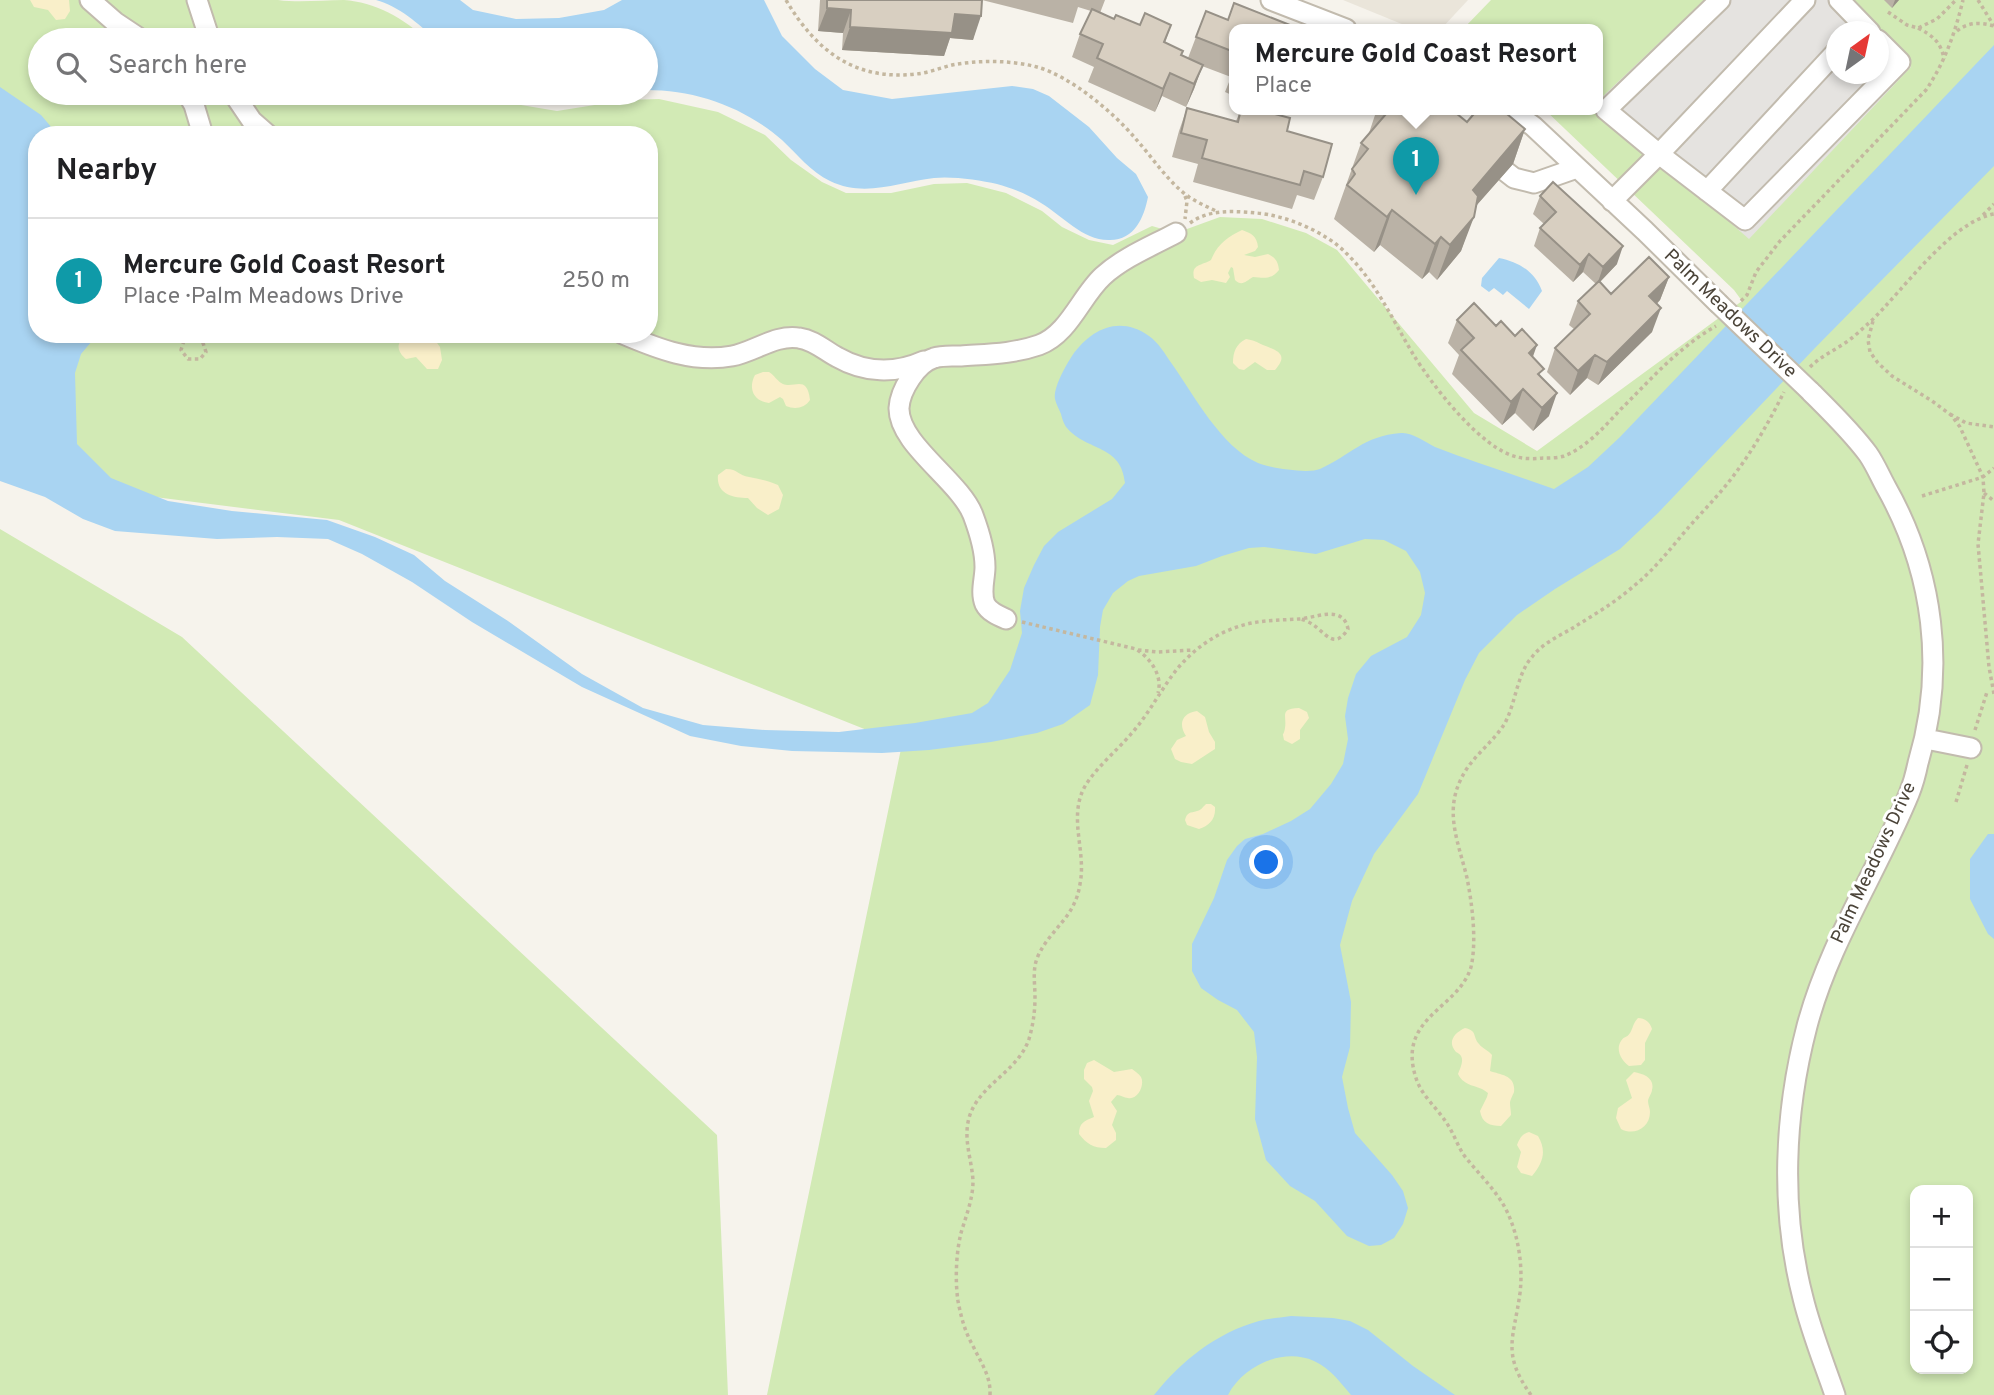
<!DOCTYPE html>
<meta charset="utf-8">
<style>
body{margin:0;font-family:Overpass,sans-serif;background:#f6f6f6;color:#202124}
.controls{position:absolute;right:21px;bottom:21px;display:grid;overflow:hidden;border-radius:14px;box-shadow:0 4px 10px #0003}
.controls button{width:63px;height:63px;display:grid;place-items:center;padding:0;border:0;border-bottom:2px solid #e0e0e0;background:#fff;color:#202124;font:35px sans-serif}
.compass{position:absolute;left:1826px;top:21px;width:63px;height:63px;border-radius:50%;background:#fff;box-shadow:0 4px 10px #0003;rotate:33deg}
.you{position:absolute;left:1267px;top:863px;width:24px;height:24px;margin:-18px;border:5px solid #fff;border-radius:50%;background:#1a73e8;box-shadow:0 0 0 10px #1a73e833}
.badge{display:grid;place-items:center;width:46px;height:46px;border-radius:50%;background:#2563eb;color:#fff;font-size:23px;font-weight:700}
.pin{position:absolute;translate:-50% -58px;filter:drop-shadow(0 2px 4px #0008)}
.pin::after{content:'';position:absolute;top:37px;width:24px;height:21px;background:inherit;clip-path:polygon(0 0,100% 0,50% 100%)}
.popup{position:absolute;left:1229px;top:24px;width:374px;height:91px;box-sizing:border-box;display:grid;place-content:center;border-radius:14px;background:#fff;filter:drop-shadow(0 2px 5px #0005);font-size:23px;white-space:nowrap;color:#757577}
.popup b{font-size:26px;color:#202124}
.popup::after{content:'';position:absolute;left:50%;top:100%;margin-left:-14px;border:14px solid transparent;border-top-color:#fff}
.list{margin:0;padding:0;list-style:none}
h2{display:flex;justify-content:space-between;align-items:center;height:91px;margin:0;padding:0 28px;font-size:30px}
h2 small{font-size:23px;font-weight:400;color:#757577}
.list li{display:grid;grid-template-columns:46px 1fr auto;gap:21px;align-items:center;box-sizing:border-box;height:126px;padding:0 28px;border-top:2px solid #e0e0e0}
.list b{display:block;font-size:26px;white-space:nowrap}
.list p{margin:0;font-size:23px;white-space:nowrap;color:#757577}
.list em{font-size:23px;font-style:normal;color:#757577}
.icon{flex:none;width:38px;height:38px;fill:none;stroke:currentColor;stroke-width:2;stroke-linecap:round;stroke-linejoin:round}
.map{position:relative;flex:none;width:1994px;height:1395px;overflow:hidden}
.search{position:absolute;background:#fff;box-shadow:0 4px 10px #0003;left:28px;top:28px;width:630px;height:77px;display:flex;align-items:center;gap:18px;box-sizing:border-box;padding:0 24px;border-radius:38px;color:#757577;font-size:26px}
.panel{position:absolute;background:#fff;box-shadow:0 4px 10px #0003;left:28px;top:126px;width:630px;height:217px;border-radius:28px}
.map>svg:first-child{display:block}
</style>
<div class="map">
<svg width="1994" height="1395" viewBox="0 0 1994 1395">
<rect width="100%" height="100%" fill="#f6f3ec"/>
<path fill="#eae5da" d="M1343 0H1468L1441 29H1414Z"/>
<path fill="#d2eab5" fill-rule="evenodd" d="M0 0H278C300 3 322 0 344 0 374 2 405 18 426 40H40V93H483L509 103 557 111 626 100 659 99 718 112 765 135 791 160 822 182 846 193H891L934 184 967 183 1006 193 1042 211 1062 227 1089 240 1113 245 1152 226 1176 233 1220 217 1262 219 1306 233 1337 250 1474 413 1537 451 1742 301 1734 290 1544 109H1598V29H1463L1491 0H1994V1395H767L902 744 339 520 67 486 0 457ZM1836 32H1878V74H1836ZM37 135H649V334H37ZM1915 1190H1968V1369H1915Z
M0 529 182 637 717 1135 728 1395H0Z"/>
<path fill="#f9efc9" d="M30 0H69L70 11 65 19 56 20 48 10 34 7Z
M1242 230C1251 233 1257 236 1258 247L1255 251 1244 255 1255 257 1268 254C1276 258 1278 262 1279 270 1271 280 1264 278 1253 277 1246 281 1242 287 1235 280L1233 268 1231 267 1228 273 1230 277 1226 283 1212 280 1201 282 1194 278C1191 264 1201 266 1211 260 1217 245 1227 237 1242 230Z
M423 334 432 336 440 347 442 360 438 369H427L416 357 406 359C399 354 394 343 405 338 410 335 417 337 423 334Z
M1246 339C1253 340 1257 342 1263 345 1278 351 1289 354 1275 370H1267L1255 362 1244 370 1239 369 1233 363C1233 352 1236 344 1246 339Z
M763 372H769C774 375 778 382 783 384 794 389 807 374 810 400 805 408 795 410 786 406L783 399 780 397 769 403C753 401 748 388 755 375Z
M726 469C738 469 739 476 749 477 759 479 769 481 778 485L783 495 779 509 768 515 757 508 748 498C733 498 716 494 718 475Z
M1299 708 1307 712 1309 718 1300 730V739L1292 744 1284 740C1282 729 1283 739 1285 728 1287 715 1279 709 1299 708Z
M1197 711 1205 717 1209 732 1215 742V749L1192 764 1181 762 1175 759 1171 749 1177 740 1186 736C1178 724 1182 713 1197 711Z
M1206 804H1211L1215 807C1216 819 1209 826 1199 829L1187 825 1185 820C1187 812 1190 813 1197 811 1200 811 1203 807 1206 804Z
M1638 1018C1645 1018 1650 1022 1652 1029L1645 1043V1060L1641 1065 1629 1066C1622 1061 1615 1050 1621 1041 1625 1035 1626 1039 1630 1033 1633 1028 1633 1023 1638 1018Z
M1465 1028C1478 1031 1472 1036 1479 1044 1482 1048 1488 1050 1492 1055L1490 1071C1501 1075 1516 1075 1514 1092 1513 1095 1510 1100 1510 1103 1510 1107 1511 1111 1511 1115L1501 1126C1490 1126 1482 1123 1480 1111L1487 1097 1488 1093C1478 1084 1465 1088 1458 1074 1460 1069 1464 1061 1461 1056 1460 1054 1458 1053 1456 1052 1447 1042 1454 1033 1465 1028Z
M1094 1060 1114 1072 1132 1069C1135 1071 1139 1074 1141 1077 1145 1085 1138 1100 1128 1098 1124 1098 1121 1095 1117 1095L1111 1102 1117 1111 1112 1125 1116 1133V1140L1106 1148C1093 1148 1087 1144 1079 1134 1079 1123 1084 1121 1094 1117L1089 1101 1093 1091 1092 1087 1084 1079V1070L1087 1063Z
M1634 1072C1644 1074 1655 1078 1652 1090 1652 1093 1648 1098 1648 1101 1648 1105 1650 1108 1650 1112 1650 1128 1634 1136 1621 1129L1616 1118 1618 1108 1632 1098 1626 1080Z
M1529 1132 1538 1136C1547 1151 1543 1163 1532 1176L1521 1173 1517 1167 1521 1152 1517 1145C1520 1138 1522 1134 1529 1132Z"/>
<path fill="#e5e3e0" d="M1704 0H1843L1875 31 1836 32V74H1878L1879 35 1911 67 1749 239 1598 107V101Z"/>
<path fill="#a9d4f2" d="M376 0H460L473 10 516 19 559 18 604 10 622 0H764L782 36 815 69 843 90 892 99 1012 86 1033 89 1049 96 1089 127 1117 158 1136 174 1148 197C1144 217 1135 240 1110 240 1083 241 1063 216 1041 203 1029 195 1012 188 997 184 980 180 952 176 934 178 899 182 865 198 830 181 811 172 797 154 782 140 744 107 696 90 646 90V40H435C420 24 398 6 376 0Z
M1994 45V166L1814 349 1658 513 1620 549 1555 589 1517 615 1479 653 1465 680 1418 794 1374 854 1352 901 1340 945 1351 1002 1350 1047 1342 1077 1348 1108 1355 1133 1392 1175 1403 1191 1408 1208 1403 1224 1394 1238 1381 1245 1369 1246 1347 1236 1315 1201 1290 1186 1266 1160 1255 1119 1257 1057 1254 1032 1237 1010 1218 1000 1201 988 1192 971V944L1214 898 1227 860 1237 846 1245 839 1263 834 1291 821 1310 809 1331 784 1343 764 1348 739 1345 716 1348 698 1356 674 1371 656 1407 637 1421 615 1425 593 1420 572 1406 551 1384 540 1365 539 1316 554 1264 547 1249 548 1222 556 1196 566 1139 576 1128 581 1113 593 1103 610 1100 627 1098 675 1090 705 1063 724 1037 733 991 742 929 750 882 753 792 751 741 746 690 736 582 687 472 622 412 582 362 554 328 539 277 537 217 539 115 531 83 519 45 497 0 481V87L41 115 58 135H37V334H98L81 354 75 373 77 444 111 478 168 501 232 511 327 520 375 537 414 555 445 581 508 621 582 674 643 708 703 725 765 730 839 732 915 723 972 713 988 703 1010 670 1022 633 1020 611 1024 588 1034 565 1044 546 1058 532 1112 499 1125 483C1121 444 1088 452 1067 428 1064 425 1062 418 1061 414 1059 409 1056 404 1055 399 1053 388 1066 365 1072 356 1091 329 1119 315 1149 336 1159 343 1165 354 1172 364 1194 395 1221 447 1258 463 1270 468 1308 474 1320 469 1351 455 1363 436 1401 433 1412 432 1425 442 1435 447 1474 462 1515 475 1554 489L1588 467 1620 437Z
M500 93H613C572 101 540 108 500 93Z
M1499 258C1518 262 1535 271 1542 291L1529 309 1507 291 1503 295 1494 288 1489 292 1481 286 1482 278Z
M1988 834H1994V939L1988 934 1970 899V859Z
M1291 1316 1333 1318 1350 1321 1368 1330 1413 1366 1455 1395H1351C1340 1382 1330 1368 1314 1361 1283 1347 1243 1366 1228 1395H1154C1181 1361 1216 1333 1259 1321 1269 1318 1280 1318 1291 1316Z"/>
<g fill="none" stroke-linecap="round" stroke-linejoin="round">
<g stroke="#c2bbae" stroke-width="23">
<path id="minor" d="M90 0 115 22 142 40
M197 0 210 40
M1271 0 1346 29
M1805 0 1659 154 1745 220 1900 62 1878 40
M1839 0 1870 32
M187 93 194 105 203 135
M233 93 252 121 268 135
M1509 109 1533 126 1645 231 1718 303
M1487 157 1514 178 1534 183 1577 168
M1707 191 1836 52
M1612 201 1659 154 1606 110 1720 0
M623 334C658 349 694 363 732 356 754 352 776 334 799 338 814 340 824 350 837 357 865 373 895 374 924 361
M1810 391C1830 411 1851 431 1868 454 1875 464 1880 476 1886 487 1934 572 1946 670 1918 763 1916 773 1913 784 1909 794 1877 872 1829 943 1807 1026 1784 1114 1780 1209 1803 1298 1811 1331 1824 1363 1835 1395
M1006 619C999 616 989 612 985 604 980 592 985 579 985 567 985 550 979 531 973 515 960 481 898 444 899 408 900 390 917 363 934 358 942 355 953 356 961 356 988 354 1013 354 1039 345 1069 334 1081 296 1103 276 1124 257 1152 246 1176 233
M1926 739 1971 748"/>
</g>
<path stroke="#c4b79f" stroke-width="3.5" stroke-dasharray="3.5 3.5" stroke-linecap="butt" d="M786 0C816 51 855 81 916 74 928 73 940 68 952 65 979 60 1010 60 1037 67 1070 76 1113 112 1135 138 1152 157 1168 182 1189 197 1198 203 1208 207 1218 212
M1978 0 1994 26
M1888 12 1907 25 1918 28 1937 19 1956 0
M1918 28C1933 36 1941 42 1944 59
M1957 31C1968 22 1980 22 1994 26
M1185 196 1187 201 1185 219
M1983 215 1994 204
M1190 223C1209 209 1234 211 1256 213 1285 215 1326 232 1346 253 1376 282 1392 319 1413 354 1432 385 1481 449 1517 457 1525 459 1535 459 1543 458 1550 458 1558 458 1564 456 1587 447 1604 427 1621 409 1651 379 1679 347 1716 326
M1741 301 1747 295 1756 272 1780 241 1926 90C1945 62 1955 33 1963 0
M1873 321 1868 340 1870 352 1878 363 1892 376 1932 401 1951 415 1960 427 1983 477 1984 493 1978 544 1989 667 1994 694
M186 334 181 350 188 359H200L206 352 200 334
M1810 367C1820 357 1833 351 1845 343 1854 337 1862 329 1870 322 1903 291 1950 222 1994 214
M1950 414 1966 423 1994 427
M1984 493 1994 501
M1922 496 1983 477 1994 468
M1022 622 1136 649C1150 658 1163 675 1158 693
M1138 650 1158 652 1193 650
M1975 730 1987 692
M1956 802 1967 765
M990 1395C991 1376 981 1363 973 1346 965 1332 961 1317 958 1301 955 1281 956 1253 961 1233 966 1216 973 1199 973 1181 972 1160 963 1140 969 1118 978 1085 1018 1072 1029 1039 1033 1025 1035 1012 1035 997 1035 983 1032 969 1038 956 1051 928 1075 918 1080 884 1086 854 1071 824 1081 795 1088 774 1117 751 1131 734 1148 715 1159 693 1174 673 1193 648 1221 629 1252 623 1267 620 1283 620 1299 619 1316 618 1343 604 1348 629 1334 651 1325 632 1312 624 1309 622 1304 620 1301 619
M1531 1395C1501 1353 1514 1338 1520 1293 1523 1268 1519 1239 1509 1216 1499 1192 1479 1175 1463 1154 1457 1144 1453 1132 1446 1122 1437 1108 1421 1095 1416 1078 1396 1017 1459 1009 1471 967 1477 941 1472 903 1467 878 1459 844 1444 813 1461 779 1471 757 1493 743 1505 723 1516 702 1517 674 1532 657 1542 644 1557 637 1571 629 1592 616 1616 602 1635 585 1655 569 1671 548 1688 528 1702 512 1718 496 1731 479 1752 452 1769 422 1784 392"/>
<use href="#minor" stroke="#fff" stroke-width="19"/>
<g stroke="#c2bbae" stroke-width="23" stroke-linecap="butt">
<path id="minor-bridge" d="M1718 303 1810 391"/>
</g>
<use href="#minor-bridge" stroke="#fff" stroke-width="19"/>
</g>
<path fill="#bab2a6" d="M820 0H1105L1100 13 1114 19 1140 25H1171L1165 43 1181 55 1188 58 1196 37 1234 29V96L1225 92 1231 77 1202 66 1194 89 1186 107 1162 96 1155 112 1088 82 1094 67 1072 57 1080 34 1091 11 1078 7 1073 23 982 0 973 40 950 38 944 56 842 50 843 33 818 31Z
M1884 0H1899L1892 8Z
M1187 108 1236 121 1241 109 1287 131 1323 177 1314 200 1297 195 1292 209 1193 182 1198 164 1172 157 1179 131Z
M1307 109H1323L1321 115Z
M1377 109H1451L1467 122 1525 129 1513 164 1476 206 1461 251 1437 280 1429 272 1422 279 1380 245 1374 252 1334 219 1361 143 1368 136Z
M1540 196 1617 264 1600 282 1611 294 1669 277 1660 300 1657 304 1652 332 1598 385 1587 378 1570 395 1547 372 1555 348 1574 329 1569 325 1578 301 1596 284 1583 272 1573 282 1534 246 1540 228 1544 224 1533 214Z
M1457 320 1496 326 1533 357 1541 377 1549 416 1533 431 1515 413 1502 425 1452 374 1459 355 1448 343Z"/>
<path fill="#979187" d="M1895 0H1899L1892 8Z
M827 8 851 10 843 33 818 31Z
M955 14 981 16 973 40 950 38 944 56 842 50 850 27Z
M1203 65 1194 89 1186 107 1194 84Z
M1170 73 1162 96 1155 112 1163 89Z
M1525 129 1513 164 1460 224 1473 190Z
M1392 210 1380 245 1374 252 1387 217Z
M1474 217 1461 251 1437 280 1450 245Z
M1441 237 1429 272 1422 279 1435 244Z
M1623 246 1617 264 1597 285 1603 267Z
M1589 254 1583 272 1573 282 1580 265Z
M1669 277 1660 300 1640 320 1649 296Z
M1661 308 1652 332 1598 385 1607 362Z
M1537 345 1529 368V353Z
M1595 355 1587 378 1570 395 1578 371Z
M1523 389 1515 413 1502 425 1511 402Z
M1557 393 1549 416 1533 431 1542 408Z"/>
<path fill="#d8cfc1" stroke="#979187" stroke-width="2" d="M827 0H982L981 16 955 14 952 33 850 27 851 10 827 8Z
M1234 3 1300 29H1234V52L1196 37 1206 11 1228 20Z
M1092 9 1114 19 1116 15 1140 25 1145 13 1171 25 1164 42 1183 51 1181 55 1203 65 1194 84 1170 73 1163 89 1097 58 1103 44 1080 34Z
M1187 108 1238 122 1241 109H1256L1290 118 1287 131 1332 144 1323 177 1304 171 1300 185 1202 158 1207 140 1181 133Z
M1381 109H1451L1467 122 1478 109H1501L1525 129 1473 190 1478 196 1474 217 1450 245 1441 237 1435 244 1392 210 1387 217 1347 185 1355 174 1352 169 1368 149 1361 143 1386 114Z
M1553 182 1623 246 1603 267 1589 254 1580 265 1540 228 1556 212 1540 196Z
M1649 257 1669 277 1649 296 1661 308 1607 362 1595 355 1578 371 1555 348 1590 314 1578 301 1599 281 1611 294Z
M1474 303 1496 326 1501 321 1515 336 1522 329 1537 345 1529 353 1544 369 1538 374 1557 393 1542 408 1523 389 1511 402 1461 350 1474 338 1457 320Z"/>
<g text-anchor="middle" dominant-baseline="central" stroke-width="6" stroke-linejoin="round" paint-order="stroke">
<g font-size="19" fill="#4b4439" stroke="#fff">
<text transform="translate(1730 314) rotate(44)">Palm Meadows Drive</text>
<text transform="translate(1874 863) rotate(-65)">Palm Meadows Drive</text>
</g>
</g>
</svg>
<div class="controls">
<button>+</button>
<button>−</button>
<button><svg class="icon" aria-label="locate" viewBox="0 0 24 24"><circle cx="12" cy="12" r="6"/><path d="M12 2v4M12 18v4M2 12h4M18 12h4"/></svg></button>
</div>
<svg class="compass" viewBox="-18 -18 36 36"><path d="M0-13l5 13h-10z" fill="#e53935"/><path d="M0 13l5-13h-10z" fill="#757577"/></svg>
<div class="you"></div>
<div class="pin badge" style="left:1416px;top:195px;background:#0f9aa8">1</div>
<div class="popup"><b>Mercure Gold Coast Resort</b>Place</div>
<div class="search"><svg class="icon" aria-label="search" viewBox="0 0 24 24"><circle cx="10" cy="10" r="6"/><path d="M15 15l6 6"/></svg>Search here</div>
<section class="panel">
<h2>Nearby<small></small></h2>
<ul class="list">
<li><span class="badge" style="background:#0f9aa8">1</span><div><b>Mercure Gold Coast Resort</b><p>Place · Palm Meadows Drive</p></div><em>250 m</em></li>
</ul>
</section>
</div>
